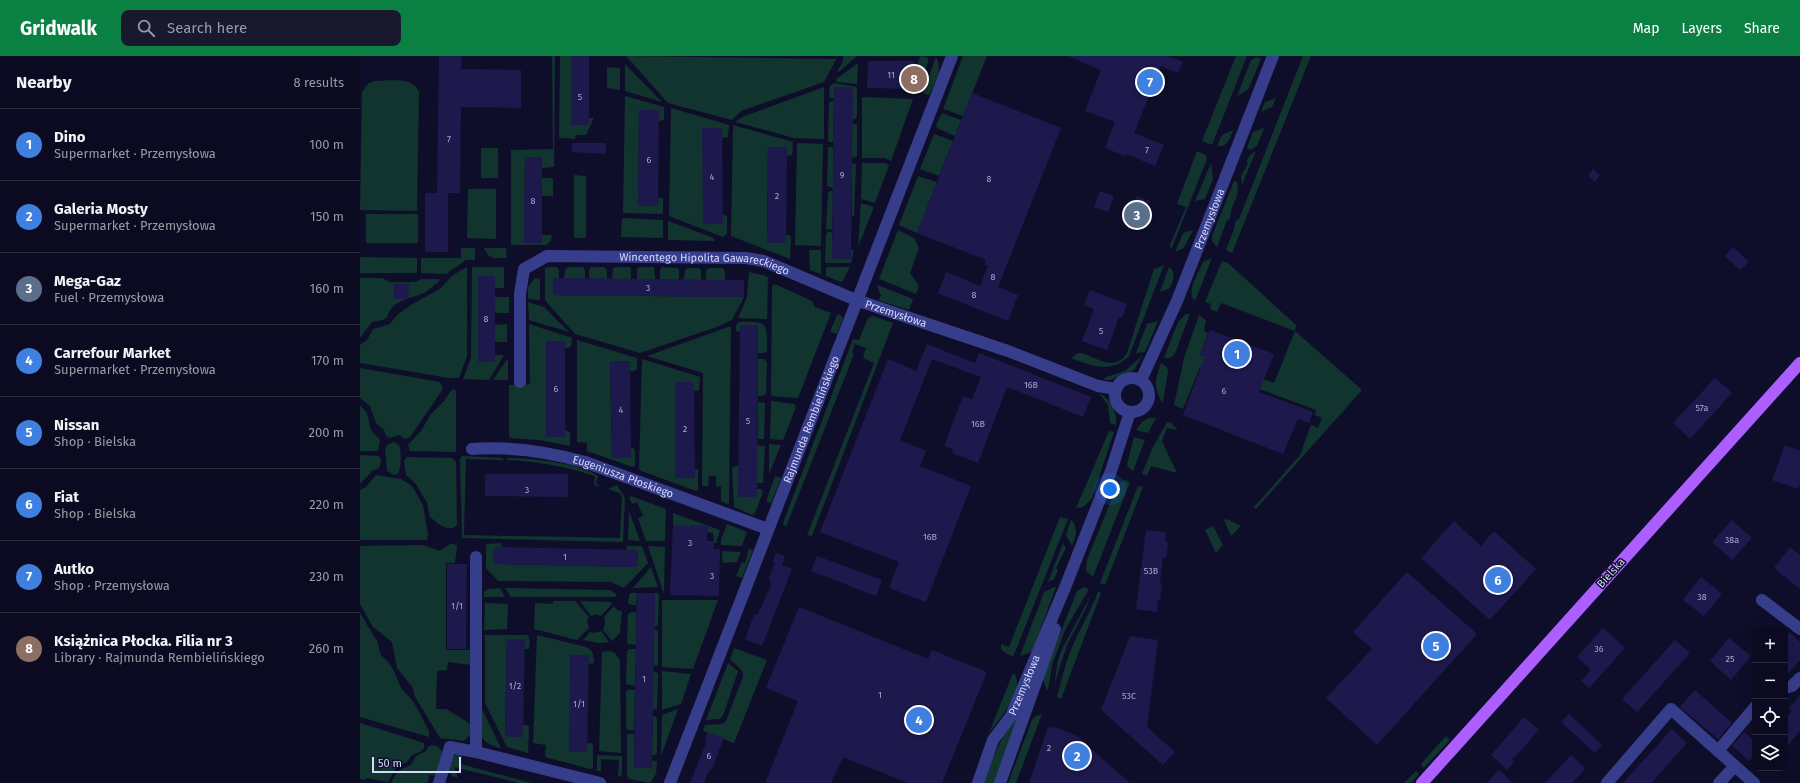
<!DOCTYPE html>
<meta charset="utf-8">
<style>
body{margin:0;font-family:"Fira Sans",sans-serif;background:#19182d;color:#f1f3f6}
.controls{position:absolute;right:12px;bottom:12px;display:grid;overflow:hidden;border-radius:8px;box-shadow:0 4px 16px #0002}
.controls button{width:36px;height:36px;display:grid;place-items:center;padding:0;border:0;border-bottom:1px solid #2b2b3e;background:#0b0a20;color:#f1f3f6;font:20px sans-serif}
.scale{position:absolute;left:12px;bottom:10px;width:89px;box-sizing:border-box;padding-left:4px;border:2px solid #d7d8ff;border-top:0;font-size:11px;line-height:14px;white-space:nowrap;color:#d7d8ff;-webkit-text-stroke:3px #0f0e2a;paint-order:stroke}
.you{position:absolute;left:750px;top:433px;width:14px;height:14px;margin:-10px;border:3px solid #fff;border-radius:50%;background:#1a73e8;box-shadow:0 0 0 6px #1a73e833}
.badge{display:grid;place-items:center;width:26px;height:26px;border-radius:50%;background:#0b8043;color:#fff;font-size:13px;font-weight:700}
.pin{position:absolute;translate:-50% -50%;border:2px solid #fff;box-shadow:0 1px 4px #0006}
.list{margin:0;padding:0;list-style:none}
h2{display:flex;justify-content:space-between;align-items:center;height:52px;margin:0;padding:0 16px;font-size:17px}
h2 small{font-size:13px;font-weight:400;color:#9a9aa5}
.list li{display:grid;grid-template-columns:26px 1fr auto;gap:12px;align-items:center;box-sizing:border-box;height:72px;padding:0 16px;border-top:1px solid #2b2b3e}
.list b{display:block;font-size:15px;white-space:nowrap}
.list p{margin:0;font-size:13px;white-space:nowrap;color:#9a9aa5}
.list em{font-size:13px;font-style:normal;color:#9a9aa5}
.icon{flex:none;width:22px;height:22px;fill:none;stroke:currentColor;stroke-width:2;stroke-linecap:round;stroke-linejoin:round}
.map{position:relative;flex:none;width:1440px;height:727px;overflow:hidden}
header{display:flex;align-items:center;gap:24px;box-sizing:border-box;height:56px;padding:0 20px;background:#0b8043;color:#fff}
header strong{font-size:19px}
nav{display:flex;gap:22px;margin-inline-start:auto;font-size:14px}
.search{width:280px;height:36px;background:#19182d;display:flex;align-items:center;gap:10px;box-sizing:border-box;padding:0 14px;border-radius:8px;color:#9a9aa5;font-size:15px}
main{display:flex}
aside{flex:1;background:#0b0a20}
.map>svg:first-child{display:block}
</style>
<header>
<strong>Gridwalk</strong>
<div class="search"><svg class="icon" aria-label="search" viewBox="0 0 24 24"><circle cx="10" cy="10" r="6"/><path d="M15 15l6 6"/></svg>Search here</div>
<nav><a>Map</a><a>Layers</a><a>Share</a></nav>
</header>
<main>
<aside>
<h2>Nearby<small>8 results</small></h2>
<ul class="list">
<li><span class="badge" style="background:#3f7fe0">1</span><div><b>Dino</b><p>Supermarket · Przemysłowa</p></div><em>100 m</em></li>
<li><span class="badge" style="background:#3f7fe0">2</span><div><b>Galeria Mosty</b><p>Supermarket · Przemysłowa</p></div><em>150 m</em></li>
<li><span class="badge" style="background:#5c6f8a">3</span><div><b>Mega-Gaz</b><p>Fuel · Przemysłowa</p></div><em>160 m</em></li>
<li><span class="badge" style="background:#3f7fe0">4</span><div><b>Carrefour Market</b><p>Supermarket · Przemysłowa</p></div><em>170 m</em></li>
<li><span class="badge" style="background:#3f7fe0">5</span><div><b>Nissan</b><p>Shop · Bielska</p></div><em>200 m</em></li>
<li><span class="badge" style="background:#3f7fe0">6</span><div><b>Fiat</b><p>Shop · Bielska</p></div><em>220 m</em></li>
<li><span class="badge" style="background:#3f7fe0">7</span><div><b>Autko</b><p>Shop · Przemysłowa</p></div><em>230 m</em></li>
<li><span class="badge" style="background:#8d6e63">8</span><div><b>Książnica Płocka. Filia nr 3</b><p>Library · Rajmunda Rembielińskiego</p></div><em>260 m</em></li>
</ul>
</aside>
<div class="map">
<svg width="1440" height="727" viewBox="0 0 1440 727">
<rect width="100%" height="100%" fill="#0f0e2a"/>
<path fill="#11342e" d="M192 0H195L194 111 182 112V101L165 102 164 187 182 179H192L191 185 186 189H151V94L193 93Z
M200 0H211L212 69H228L229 62H233V64L226 79H216L215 83 200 82 199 81Z
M266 0 476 3 477 0V2L464 26 381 55 372 64 308 47Z
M483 0H497L480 15 477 16 483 5Z
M561 0 568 2V6L558 31V5Z
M603 0H627L603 60 583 53Z
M876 0H887L852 89 842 85Z
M943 0H951L872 197 866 194 875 170V166L879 163Z
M576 1C584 13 574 28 569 39L563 37Z
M897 1 901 3 888 34 877 40 891 4Z
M498 7 497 28 477 26 475 24Z
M265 8 302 46 265 35Z
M247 11 260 12V34L247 32Z
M14 25C29 25 53 20 59 36L57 155 0 154 2 36 9 27Z
M474 27 496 31 497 33V60L495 63H492L493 31H474V42H471L469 41 470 30Z
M464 31V83L434 82 375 66 382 61Z
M265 40 304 51V64L299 65V54H279L278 150H298V142H303V156L302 158 263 157Z
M502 41 553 43 531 105 525 102H502Z
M916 42 912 51 901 56 905 46Z
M474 45 473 86H470L468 85 469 46Z
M311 52 369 69 368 81 362 82 361 72H342L363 158 367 160V178L363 181 309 160Z
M582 57 601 64 595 80 577 72 576 69Z
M492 67 497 69V100L492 102Z
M373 69 433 86 432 99 427 100V91H408L407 187H426V179H429L431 181 430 203 371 180Z
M904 72 897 90 890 94 887 92 893 76Z
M873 74C870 82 868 91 857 90L862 79Z
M574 78 593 85 579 120 560 113Z
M437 87 463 88 461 190 435 189Z
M470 91H473V132L467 130 468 92Z
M121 92H138V122H121Z
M837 95 846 99 847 103 811 194 810 189 826 151 817 148Z
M896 95 882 129 881 120 884 114H885L888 106H886L890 99Z
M492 107 496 108 494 161 492 160Z
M502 107H525L529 109 515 147 501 143Z
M851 107 853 123 845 143 835 145Z
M214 119 226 120V182H214Z
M558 120 577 126 557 177 539 169Z
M182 122H193V140H182Z
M874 125 877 126C881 143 870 147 870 163L867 164 857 191 852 185V180Z
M108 133H136V183L107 182Z
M469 135H473L472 174 466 173 468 137Z
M501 147 514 151 498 191Z
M6 158H58V187H6Z
M262 162 303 164V182L261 181Z
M308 165 354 182V185L308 184Z
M538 174 554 182 559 192 550 217 559 230 556 238 519 223Z
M833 174 824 192 815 196 823 177Z
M468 176H472V202L491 203V194H494L491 207H466L465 205 466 178Z
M101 192H115V204H106L86 218 61 217V202H101Z
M124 192H146L147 202H133L128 199Z
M449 194H461V218L450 214Z
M0 201 57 202V217H0Z
M852 202 835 245C825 237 839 216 843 206Z
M862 205 868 207 936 269 935 275 1002 334 896 453 894 451 940 399 951 369 958 372 962 362 955 359 956 354 840 311 823 353 814 349 824 302 839 259 846 264 844 275 848 277 840 299 914 327 935 275 861 247 857 256 850 253 851 248 845 246Z
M804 209 769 300C751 318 731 310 711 302L718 297H722C739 303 755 316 767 297L794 213Z
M107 211V300L99 322H89L0 307V289L7 284 13 273 30 268 37 259 52 248 80 233 93 219Z
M112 211H144V232H135V220L118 221V306H135V299H144L129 324 103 323 111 302Z
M189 211H197L199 215V222H193V239L384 241 372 264 357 271 280 297 215 278 185 244V212Z
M208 211H223L225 214V223L204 222 205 214Z
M231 211H244L247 215V223H229V214Z
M256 211H270L271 214V223H252L253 212Z
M279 211H294L295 223H277V213Z
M302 211 317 212 319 214V224L300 223V214Z
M468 211H490L482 226H481L466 220V212Z
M809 211C817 216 813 225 810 232L800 236Z
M327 212H339L341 214V224H324L325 215Z
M349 212H363L365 216V224H346V215Z
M389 216 406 220 408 222 407 263 378 262 387 241Z
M0 222H22L29 226H55L61 223H79V226C74 229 69 234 64 237 54 241 43 243 35 249 22 259 36 263 12 266L0 282Z
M175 222 180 223V244L168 243V231Z
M415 228 452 245 455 251 471 257 438 342 411 340 412 230Z
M517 229 553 243 549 254 518 244 521 240Z
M135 241H149V257H135Z
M168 246 184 251 209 276 169 264Z
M479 258 483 262 477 278 470 276 477 259Z
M826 258H830L816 295C813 301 810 303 804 302L818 266Z
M513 260 533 267 452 480 447 479 514 307 503 302 506 292 495 288 492 297 494 298 426 471 423 467 493 283 499 284 508 262Z
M798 265 785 296 776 297 787 268Z
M379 266C408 265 407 266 407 295L404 297H398V269H380V276L376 275V269Z
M147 268V286H135V269Z
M169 268 212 282 211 290 209 292H205V286L186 381H205V374L210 376V390L179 384 150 382 149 381V329L170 328Z
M371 270 369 447 367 448 361 445V430L356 431V420H349L348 430H342L343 317 287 300Z
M217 284 277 302V313L274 315H270V305L250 306 252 401H271V392H273L275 394V410L273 411 227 395V387L217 386Z
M782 300 774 314 750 324H744L746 321 765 315Z
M148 302V324H133Z
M282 303 340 321 339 334 337 335H334V326H315V422L338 413V434L336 435 279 414Z
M398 303H404L407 306 406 338 403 340H398Z
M801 307 807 311 808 315 803 347C793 333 795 323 801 307Z
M0 312 80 326 83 333 50 381 45 383 40 379 30 382 26 380 24 374 16 367 10 350 0 342Z
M93 333 96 335V396L50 395 48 389 61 375 71 358 84 345 90 336Z
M739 337C751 343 757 356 756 369L750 367 748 349Z
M411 345 434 348 436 351 423 384 410 383Z
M398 346 405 347 404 383H398Z
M0 349 7 357 11 374 20 384 18 395H0Z
M789 362H796L788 377 776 374 783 365Z
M807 366 811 367 817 373V374L807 372 802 385 817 417 791 410 787 420 782 418 792 393Z
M749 375 754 376 732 442C727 448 724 452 716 452Z
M774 381 785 384 773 415 768 411 767 408Z
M34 386 39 389C42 395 41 412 38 418L34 419 27 415 25 393 28 388Z
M409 388 421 389 409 418Z
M397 389 405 390 403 427H397Z
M0 399 19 400 21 404 19 412 12 415 0 428Z
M102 400 143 402V404L106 403 104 479 260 482 262 441 260 437 248 433 257 429 265 442 263 486 102 482 100 403Z
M47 401 92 402 96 406 97 469 93 472H87L80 469 70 461 67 447 61 437 56 428 46 419 44 405Z
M147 402C169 402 221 407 238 420L236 427 240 431 234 429 235 420C206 411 178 405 147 404Z
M375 410H379L397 433H402L403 436 395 457 392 459 374 451 372 412Z
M16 419 41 423 52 430 63 449 68 478 67 484H0V434L6 431Z
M415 420 421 422 411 447 407 446V443Z
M764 424 770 426 733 521 726 515 727 504 757 430Z
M778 430 783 431 745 529 740 527Z
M271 440 306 453 305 485H286L278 462 283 460 277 446 272 448 269 442Z
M269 455 280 485 268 484Z
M313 457 360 474 356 487H354L353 477 313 469Z
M700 461 708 463 653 601 644 596 641 593V588L649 591Z
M867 463 881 470 871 480 864 464Z
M711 464C719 472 716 481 712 490L706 479Z
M367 468 387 476 382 490 361 489V483Z
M853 470 863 489 856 497 845 474Z
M141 487 142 491H134V508L277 511 278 494H266L267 490H282L288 507 264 532 251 526 138 525 126 512V489L127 488Z
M703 487 706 492 696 512 698 514 694 523 688 526Z
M90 488H94L97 490 95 507H86V594H111L112 609 88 606 87 614 77 615 76 653H86L109 667 112 672 111 678 104 685 80 682 54 639 53 632 37 612 32 586 13 571 0 548V490L63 489 80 495Z
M288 490 305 491 304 538Z
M389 493 393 494 382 522 376 520 382 506 385 507Z
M364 495 381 496 377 506 363 507 362 496Z
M291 511 298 531 273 532Z
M695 531H696L674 591 671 596 660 600 684 536Z
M724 531 729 533 705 574 692 609 689 629 687 635 683 623 685 616 717 535Z
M140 532 145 541H124V536L128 533Z
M145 532 250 534 257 539 255 541H151Z
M738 536 741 537 701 643 697 641C701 627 704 612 709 599 717 577 730 558 738 536Z
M270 537H297L299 539 298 568 297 570H294L295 538 277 537 276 549H271L268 547Z
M730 541 726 552 707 589 694 629 698 604 702 593Z
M302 544H358L333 613 302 611Z
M193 545H215L229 561 227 565 229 572 217 584 174 573 175 547 193 548Z
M220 545 250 546 252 548 241 560 235 558 231 560Z
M125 547 148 548 147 573 124 574Z
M254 550 257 554 262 555 260 577 252 585 243 574 245 568 244 561Z
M271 556H276V589L268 588 267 586 268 558Z
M0 557 17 585 21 599 29 607 34 615 41 632 52 644 57 652 69 675V681L0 661Z
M294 573 298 575V609L294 610Z
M241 575 249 586 239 587 223 584 230 576 235 577Z
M125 579H168L170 585 169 593H165V583H147L145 680 163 681V669H167L169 671 168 697 147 691 125 647Z
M177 579 226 591C233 594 234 600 234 607L228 608 209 696H227V687H231L233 689V712L230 713 185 701 186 689 173 687Z
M374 592 407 604 374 687 343 675 345 669 362 668 366 665 383 621V616L370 603Z
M269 593H276L275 630 266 628 267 596Z
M248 595 254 596 260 604 261 697 239 695 242 596Z
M368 607 378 615 364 657 360 663 346 664Z
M302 615 331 618 321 648 302 654Z
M293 616 298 617 297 652 293 654Z
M653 617C668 630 638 665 629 677Z
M268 634H275L274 674H268L266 672V636Z
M120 649 141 692C114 686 120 672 120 649Z
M318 653 301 700 302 659Z
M660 658 634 727H622L644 678 654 660Z
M682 658 656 727H648L672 664 676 660Z
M293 660 296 661 297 663V697L295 699H292Z
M0 667 61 686 64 687V692L60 696 52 699 47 706 36 712 28 726 7 722 5 724 0 723Z
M268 678H274V712H292V704L297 706 296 718 290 727 269 723 267 720V680Z
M1086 680 1090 684 1064 712 1061 709 1062 707Z
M74 689 78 691 82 695 76 720 70 719 67 727H31C39 712 38 715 51 709L56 700 66 695 69 690Z
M98 697 103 698 100 708 172 727H159L94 711 98 722 92 720 88 713 93 700Z
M237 699 262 700V719L258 721 259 704 241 703V715H237Z
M1056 715 1059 718 1051 727H1044Z"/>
<path fill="#1d194c" d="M79 0H102L101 13 161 14V52L101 51 100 137H88V196H65V137H77Z
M211 0H229V69H211Z
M708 0H808L823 6 818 17 801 10 774 77 804 89 795 110 766 98 765 100 745 92 755 66 725 55 741 14Z
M508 5H555L554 33 507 32Z
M474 31H493L491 203 472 202Z
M612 37 701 72 638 231 658 239 648 265 578 237 586 216 620 230 628 210 624 209 626 204 557 177Z
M279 54H299L298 150H278Z
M342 72H362L363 168H343Z
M212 87H246V98L212 96Z
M408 91H427L426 187H407Z
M165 101H182V187H164Z
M1233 113 1240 119 1235 126 1228 120Z
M740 135 754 140 748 156 734 151Z
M777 140 790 145 778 175 765 169Z
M1373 191 1389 206 1380 214 1365 200Z
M118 220H135V306H118Z
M193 222 384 224V241L193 239Z
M34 227 49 228 48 243H34Z
M730 234 767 248 762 262 759 261 747 294 722 285 734 253 724 249Z
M380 269H398L397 441H378Z
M850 274 914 298 899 336 953 356 949 367 938 363 923 398 823 359 845 300 840 299Z
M186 285H205V381H186Z
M567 288 615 307 619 297 731 341 723 361 647 331 618 407 592 397 593 393 584 390 603 340 612 343 621 321 572 303 540 384 566 395 560 410 611 430 566 546 529 532 539 506 460 476 528 303 556 315Z
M270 305 271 402H252L250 306Z
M1355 322 1372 337 1330 383 1313 367Z
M315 326H334L335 422H315Z
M1425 389 1440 395V427L1438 433 1412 424Z
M125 418H208V441L125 440Z
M1372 464 1392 482 1372 504 1352 486Z
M1094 465 1121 490 1134 475 1176 513 1130 564 1061 502Z
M313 469 348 470 347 485H354V493H360L359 540 310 539Z
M786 474 806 476 805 486H808L806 502 803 501 800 527 802 528 800 544H798L797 556 776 553Z
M134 491 278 494 277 511 133 508Z
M1430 491 1440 499V533L1414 512Z
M416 497 425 500 422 509 420 508 432 513 402 590 385 583 394 559 398 558 411 529 409 522 415 507 412 506Z
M457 500 522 524 516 540 451 515Z
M87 508H107L106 593H87Z
M1047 516 1117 578 1017 689 966 642 1012 593 993 576Z
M1341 521 1362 538 1344 560 1323 544Z
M277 537 295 538 292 712H274Z
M439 551 568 603 572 594 627 616 582 727H548L483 701 471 727H405L438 645 406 632Z
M1243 572 1265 592 1229 632 1221 625 1231 614 1217 601Z
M1429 576 1440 586V604L1425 621V581Z
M770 580 798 584 787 671 815 696 803 709 741 654Z
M1369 582 1391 600 1371 624 1350 605Z
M147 583H165L163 681 145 680Z
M1315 584 1330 597 1277 656 1262 643Z
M210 599H229L227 696H209Z
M1335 634 1372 667 1358 683 1320 651Z
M1440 639V675L1425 693V663L1432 655 1429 652Z
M1209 658 1242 689 1235 697 1201 666Z
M1164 661 1179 674 1152 704 1154 706 1147 714 1131 699Z
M693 670 717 680 770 727H669L688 671 692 672Z
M1312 673 1327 687 1291 727H1263Z
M348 676 364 682 352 713 349 715 344 727H330L346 687 345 684Z
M1384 676 1395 686V697L1389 705 1372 690Z
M1211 699 1224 711V714L1212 727H1185Z
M1139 714 1153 727H1127Z"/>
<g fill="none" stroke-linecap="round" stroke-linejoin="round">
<g stroke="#363e8c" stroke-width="12">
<circle cx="772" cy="339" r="17"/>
<path id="s1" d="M781 324 817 245 913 0"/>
<path id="s2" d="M160 326V238L164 213 187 200 386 202 404 205 496 244 648 295 738 330 756 333"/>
<path id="s3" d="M112 393C150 390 189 396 225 406L408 473"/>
<path d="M1402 544 1440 573"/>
<path d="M1425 632 1432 630 1440 622"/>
<path d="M1358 695 1395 651"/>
<path d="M116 696V501"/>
<path d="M79 727 90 691 116 696 240 727"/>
<path id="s4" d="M310 727 592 0"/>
<path id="s5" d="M618 727 633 684 651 660 706 529 751 415 770 356"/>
<path d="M640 727 695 573"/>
<path d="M1247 727 1311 653 1394 727"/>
<path d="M1359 727 1375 710"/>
</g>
<path stroke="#ad5eff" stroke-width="12" d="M1062 727 1440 307"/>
</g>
<g text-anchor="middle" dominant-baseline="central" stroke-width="3" stroke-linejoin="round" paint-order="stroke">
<g font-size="9" fill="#a8a8d2">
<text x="531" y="19">11</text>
<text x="220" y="41">5</text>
<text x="89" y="83">7</text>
<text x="787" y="94">7</text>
<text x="289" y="104">6</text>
<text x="482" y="119">9</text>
<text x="352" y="121">4</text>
<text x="629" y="123">8</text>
<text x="417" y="140">2</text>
<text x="173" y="145">8</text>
<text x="633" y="221">8</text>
<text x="288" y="232">3</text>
<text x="614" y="239">8</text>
<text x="126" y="263">8</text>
<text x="741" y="275">5</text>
<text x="671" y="329">16B</text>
<text x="196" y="333">6</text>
<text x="864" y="335">6</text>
<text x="1342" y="352">57a</text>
<text x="261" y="354">4</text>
<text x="388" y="365">5</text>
<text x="618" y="368">16B</text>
<text x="325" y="373">2</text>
<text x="167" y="434">3</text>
<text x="570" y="481">16B</text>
<text x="1372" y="484">38a</text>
<text x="330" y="487">3</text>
<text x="205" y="501">1</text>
<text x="791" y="515">53B</text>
<text x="352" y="520">3</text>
<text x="1342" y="541">38</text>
<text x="97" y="550">1/1</text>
<text x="1239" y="593">36</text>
<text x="1370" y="603">25</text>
<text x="284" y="623">1</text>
<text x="155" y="630">1/2</text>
<text x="520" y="639">1</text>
<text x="769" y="640">53C</text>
<text x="219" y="648">1/1</text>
<text x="689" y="692">2</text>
<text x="349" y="700">6</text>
</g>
<g font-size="11" fill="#d7d8ff" stroke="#0f0e2a">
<text stroke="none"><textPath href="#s1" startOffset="175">Przemysłowa</textPath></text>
<text stroke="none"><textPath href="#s2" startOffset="298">Wincentego Hipolita Gawareckiego</textPath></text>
<text stroke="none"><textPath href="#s2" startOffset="499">Przemysłowa</textPath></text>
<text stroke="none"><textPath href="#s4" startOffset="390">Rajmunda Rembielińskiego</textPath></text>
<text stroke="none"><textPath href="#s3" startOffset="155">Eugeniusza Płoskiego</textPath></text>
<text transform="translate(1251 517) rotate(-48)">Bielska</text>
<text stroke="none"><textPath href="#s5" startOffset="109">Przemysłowa</textPath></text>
</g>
</g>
</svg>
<div class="controls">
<button>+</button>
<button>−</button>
<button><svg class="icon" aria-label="locate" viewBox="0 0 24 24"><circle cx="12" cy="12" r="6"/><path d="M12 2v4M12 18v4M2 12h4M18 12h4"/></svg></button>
<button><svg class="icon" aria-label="layers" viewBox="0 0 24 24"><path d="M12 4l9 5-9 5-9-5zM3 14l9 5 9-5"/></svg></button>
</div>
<div class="scale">50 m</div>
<div class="you"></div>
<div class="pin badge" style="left:877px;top:298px;background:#3f7fe0">1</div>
<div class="pin badge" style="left:717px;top:700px;background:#3f7fe0">2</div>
<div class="pin badge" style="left:777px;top:159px;background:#5c6f8a">3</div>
<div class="pin badge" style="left:559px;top:664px;background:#3f7fe0">4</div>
<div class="pin badge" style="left:1076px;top:590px;background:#3f7fe0">5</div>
<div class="pin badge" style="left:1138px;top:524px;background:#3f7fe0">6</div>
<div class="pin badge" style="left:790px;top:26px;background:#3f7fe0">7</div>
<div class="pin badge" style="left:554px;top:23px;background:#8d6e63">8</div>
</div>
</main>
